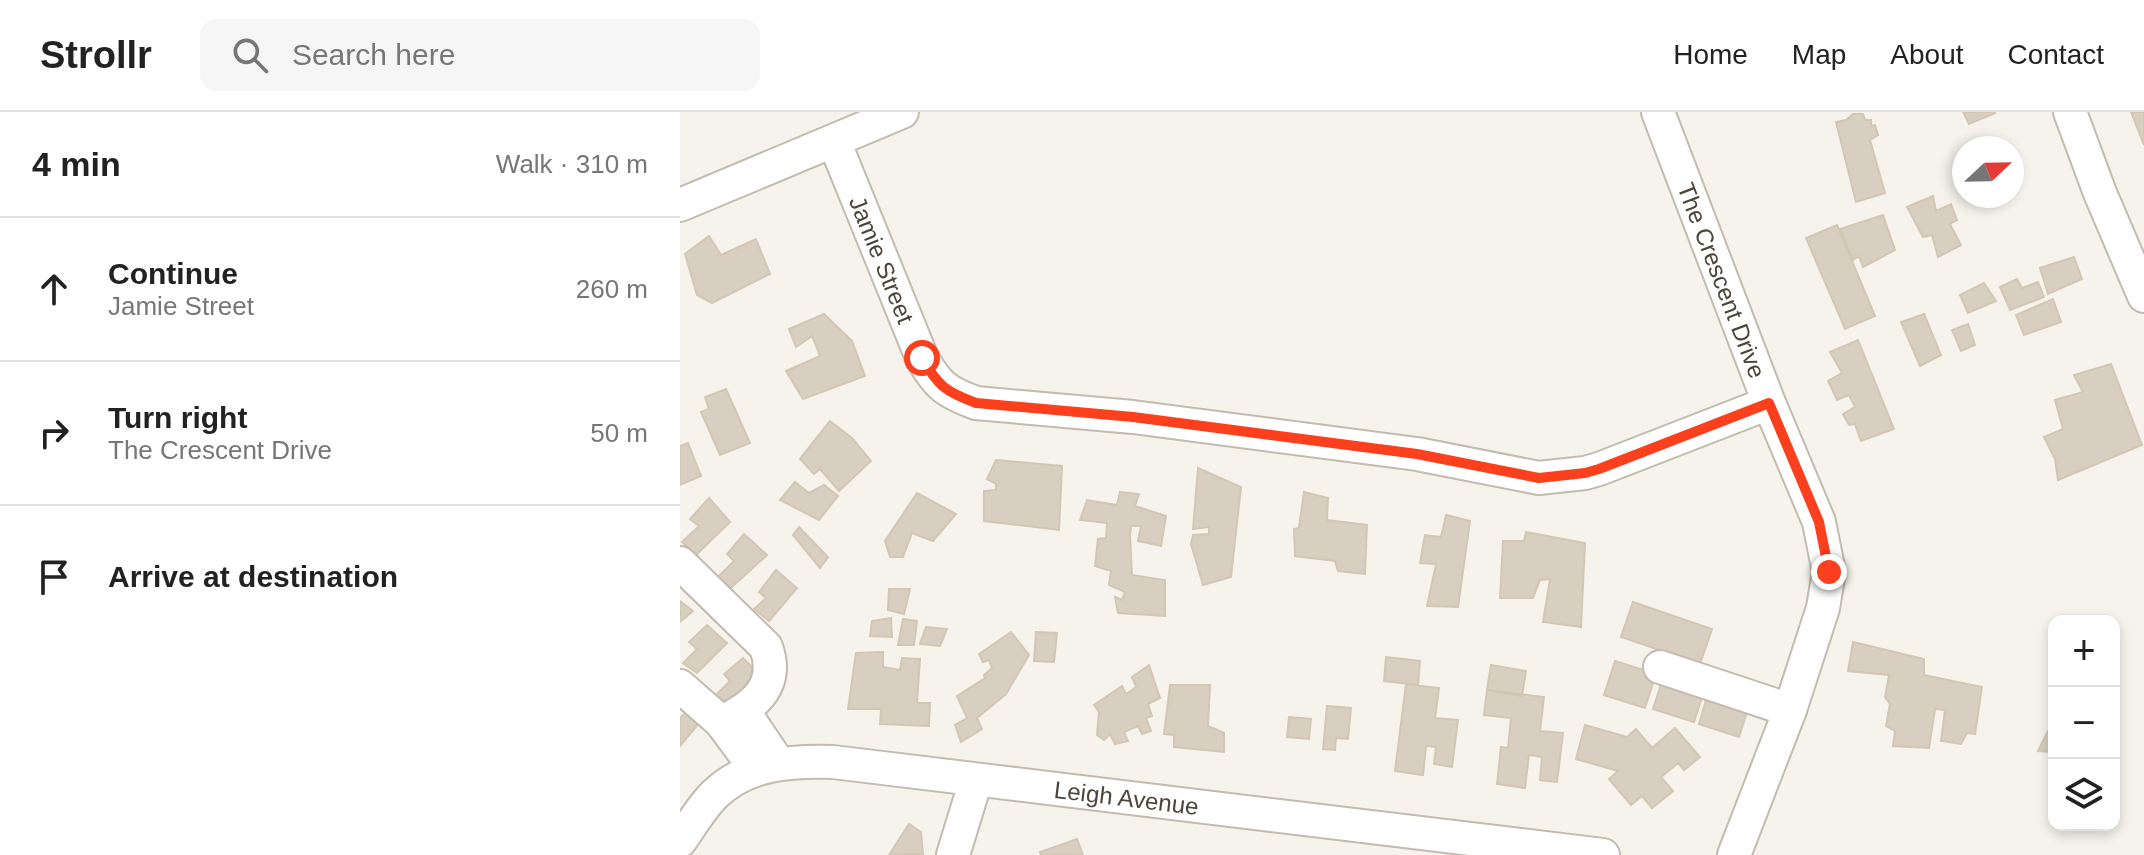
<!DOCTYPE html>
<meta charset="utf-8">
<style>
body{margin:0;font-family:Helvetica,sans-serif;background:#f6f6f6;color:#222}
.controls{position:absolute;right:24px;bottom:24px;display:grid;overflow:hidden;border-radius:16px;box-shadow:0 4px 12px #0003}
.controls button{width:72px;height:72px;display:grid;place-items:center;padding:0;border:0;border-bottom:2px solid #e0e0e0;background:#fff;color:#222;font:40px sans-serif}
.compass{position:absolute;left:1272px;top:24px;width:72px;height:72px;border-radius:50%;background:#fff;box-shadow:0 4px 12px #0003;rotate:68deg}
.stop{position:absolute;width:24px;height:24px;margin:-18px;border:6px solid #fc3f1d;border-radius:50%;background:#fff}
.stop.end{background:#fc3f1d;border-color:#fff;box-shadow:0 2px 8px #0008}
.list{margin:0;padding:0;list-style:none}
h2{display:flex;justify-content:space-between;align-items:center;height:104px;margin:0;padding:0 32px;font-size:34px}
h2 small{font-size:26px;font-weight:400;color:#767676}
.list li{display:grid;grid-template-columns:52px 1fr auto;gap:24px;align-items:center;box-sizing:border-box;height:144px;padding:0 32px;border-top:2px solid #e0e0e0}
.list b{display:block;font-size:30px;white-space:nowrap}
.list p{margin:0;font-size:26px;white-space:nowrap;color:#767676}
.list em{font-size:26px;font-style:normal;color:#767676}
.icon{flex:none;width:44px;height:44px;fill:none;stroke:currentColor;stroke-width:2;stroke-linecap:round;stroke-linejoin:round}
.map{position:relative;flex:none;width:1464px;height:743px;overflow:hidden}
header{display:flex;align-items:center;gap:48px;box-sizing:border-box;height:112px;padding:0 40px;background:#fff;border-bottom:2px solid #e0e0e0}
header strong{font-size:38px}
nav{display:flex;gap:44px;margin-inline-start:auto;font-size:28px}
.search{width:560px;height:72px;background:#f6f6f6;display:flex;align-items:center;gap:20px;box-sizing:border-box;padding:0 28px;border-radius:16px;color:#767676;font-size:30px}
main{display:flex}
aside{flex:1;background:#fff}
.map>svg:first-child{display:block}
</style>
<header>
<strong>Strollr</strong>
<div class="search"><svg class="icon" aria-label="search" viewBox="0 0 24 24"><circle cx="10" cy="10" r="6"/><path d="M15 15l6 6"/></svg>Search here</div>
<nav><a>Home</a><a>Map</a><a>About</a><a>Contact</a></nav>
</header>
<main>
<aside>
<h2>4 min<small>Walk · 310 m</small></h2>
<ul class="list">
<li><svg class="icon" aria-label="ahead" viewBox="0 0 24 24"><path d="M12 20V5M6 11l6-6 6 6"/></svg><div><b>Continue</b><p>Jamie Street</p></div><em>260 m</em></li>
<li><svg class="icon" aria-label="right" viewBox="0 0 24 24"><path d="M7 20v-9h11M14 6l5 5-5 5"/></svg><div><b>Turn right</b><p>The Crescent Drive</p></div><em>50 m</em></li>
<li><svg class="icon" aria-label="arrive" viewBox="0 0 24 24"><path d="M6 21V4h12l-3 4 3 4H6"/></svg><div><b>Arrive at destination</b></div></li>
</ul>
</aside>
<div class="map">
<svg width="1464" height="743" viewBox="0 0 1464 743">
<rect width="100%" height="100%" fill="#f6f3ec"/>
<path fill="#d8cfc1" stroke="#d3c7b4" stroke-width="2" d="M1283 0H1315V1L1289 12Z
M1451 0H1464V33Z
M1173 2H1183L1185 8H1191V14L1195 13 1198 23 1190 28 1205 81 1176 90 1156 10 1166 8Z
M1253 84 1256 99 1271 92 1277 108 1270 112 1281 133 1258 145 1252 123 1243 125 1227 95Z
M1203 103 1215 138 1183 155 1179 144 1173 148 1160 117Z
M1157 113 1195 204 1165 217 1126 126Z
M29 124 41 143 76 127 90 162 32 191 17 183 5 142Z
M1394 145 1402 167 1368 182 1360 156Z
M1337 167 1342 176 1358 170 1364 185 1330 198 1320 175Z
M1304 171 1316 189 1288 201 1280 183Z
M1373 187 1381 210 1344 223 1336 203Z
M144 202 172 229 185 264 123 287 106 259 140 244 132 224 116 235 109 217Z
M1244 202 1261 243 1240 254 1221 210Z
M1288 212 1295 233 1281 239 1272 218Z
M1178 228 1214 317 1181 329 1175 312 1169 313 1163 302 1175 295 1169 283 1157 288 1148 269 1162 261 1150 240Z
M1431 252 1462 333 1378 368 1375 347 1364 325 1383 317 1375 288 1403 280 1394 263Z
M46 277 70 331 40 343 21 300 29 297 25 285Z
M150 309 172 326 191 349 159 379 140 357 134 362 120 347Z
M8 331 21 364 0 373V334Z
M316 348 382 354 379 418 304 409V379L316 378V372L307 367Z
M518 356 561 375 551 465 523 473 511 432 513 423 529 422V415L513 417Z
M115 370 129 381 144 373 158 384 139 408 100 388Z
M440 380 459 382 455 394 486 404 481 434 458 429 461 414H451L450 423 452 463 485 468V504L438 501 435 485 442 488 445 480 429 473 431 459 415 454 418 427 426 426 427 411 400 408 407 388 437 393Z
M624 380 648 386 647 408 687 413 685 462 658 459 655 449 615 444 614 417 619 416Z
M237 381 276 402 253 429 232 421 223 445H210L205 429Z
M29 386 50 410 16 443 2 430 19 414 10 407Z
M766 403 790 409 778 495 747 494 756 452 740 451 745 423 761 425Z
M119 415 148 445 140 456 113 423Z
M846 420 905 431 901 515 863 510 870 467 860 468 853 486H820L823 429H844Z
M64 422 87 443 51 476 38 465 54 449 47 442Z
M96 458 117 476 89 509 74 497 86 486 79 480Z
M209 477H230L224 502 208 498Z
M0 489 13 499 0 510Z
M953 490 1032 517 1020 552 941 525Z
M211 506 212 525 190 524 192 509Z
M223 507 237 509 234 533H218Z
M27 513 47 531 17 561 3 551 17 537 9 530Z
M246 515 267 517 260 534 240 532Z
M331 520 349 543 326 582 297 606 302 617 281 630 275 613 287 606 277 584 305 566 304 563 312 556 309 548 303 550 299 542Z
M356 520 377 521 374 550 354 549Z
M1173 530 1244 547V563L1302 575 1295 622 1287 621 1281 632 1261 629 1265 598 1255 597 1249 636 1213 634 1215 619 1206 614 1210 592 1205 585 1209 563 1168 559Z
M203 540V555L220 558 222 546 240 547 237 591H250L249 614 200 612 201 597H168L176 541Z
M706 545 740 549 738 573 704 569Z
M63 546 81 564 49 596 35 584 50 569 44 562Z
M935 549 976 562 965 596 924 583Z
M469 553 480 586 468 592 472 604 466 606 471 619 462 622 458 614 444 620 448 629 435 632 430 622 424 628 417 623 419 600 414 593 442 574 446 582 456 575 452 565Z
M811 553 846 559 842 584 807 578Z
M984 563 1025 576 1014 610 973 597Z
M726 572 759 576 755 606 778 608 772 655 754 652 756 635 746 634 743 663 715 659Z
M490 573H530L528 614 544 621V640L494 635V623L484 622Z
M807 578 864 585 860 619 883 621 877 670 860 668 862 645 849 643 845 676 817 672 821 635 828 636 831 606 804 603Z
M1029 578 1070 591 1059 625 1019 612Z
M647 594 671 596 668 627 656 626 655 638 643 637Z
M7 599 20 610 0 634V606Z
M609 605 631 607 629 627 607 625Z
M1374 607V640L1358 639Z
M905 613 947 625 956 617 972 636 995 616 1020 645 1004 658 998 651 981 665 993 679 972 696 962 684 951 693 929 667 938 659 896 647Z
M229 712 241 720 243 742 209 743Z
M397 727 403 743H361L360 740Z"/>
<g fill="none" stroke-linecap="round" stroke-linejoin="round">
<g stroke="#c2bbae" stroke-width="36">
<g id="minor">
<path id="s1" d="M978 0 1089 291 1139 410 1149 460 1143 496 1110 598 1054 743"/>
<path d="M1390 0 1420 81 1464 184"/>
<path id="s2" d="M154 29 242 246C258 274 266 280 296 291L453 305 737 342 859 366 905 361 919 357 1089 291"/>
<path d="M0 93 222 0"/>
<path d="M0 451 86 535C100 574 74 595 41 610"/>
<path d="M980 555 1110 598"/>
<path d="M0 574 41 610 75 656"/>
<path d="M64 600 99 652"/>
<path id="s3" d="M0 729C11 714 21 696 34 683 67 651 109 649 153 650L923 743"/>
<path d="M273 743 296 668"/>
</g>
</g>
<use href="#minor" stroke="#fff" stroke-width="32"/>
</g>
<g fill="none" stroke-linecap="round" stroke-linejoin="round">
<path stroke="#fc3f1d" stroke-width="10" d="M242 246C258 274 266 280 296 291L453 305 737 342 859 366 905 361 919 357 1089 291 1139 410 1149 460"/>
</g>
<g text-anchor="middle" dominant-baseline="central" stroke-width="8" stroke-linejoin="round" paint-order="stroke">
<g font-size="24" fill="#4b4439" stroke="#fff">
<text stroke="none"><textPath href="#s2" startOffset="128">Jamie Street</textPath></text>
<text stroke="none"><textPath href="#s1" startOffset="180">The Crescent Drive</textPath></text>
<text stroke="none"><textPath href="#s3" startOffset="480">Leigh Avenue</textPath></text>
</g>
</g>
</svg>
<div class="controls">
<button>+</button>
<button>−</button>
<button><svg class="icon" aria-label="layers" viewBox="0 0 24 24"><path d="M12 4l9 5-9 5-9-5zM3 14l9 5 9-5"/></svg></button>
</div>
<svg class="compass" viewBox="-18 -18 36 36"><path d="M0-13l5 13h-10z" fill="#e53935"/><path d="M0 13l5-13h-10z" fill="#767676"/></svg>
<div class="stop" style="left:242px;top:246px"></div>
<div class="stop end" style="left:1149px;top:460px"></div>
</div>
</main>
